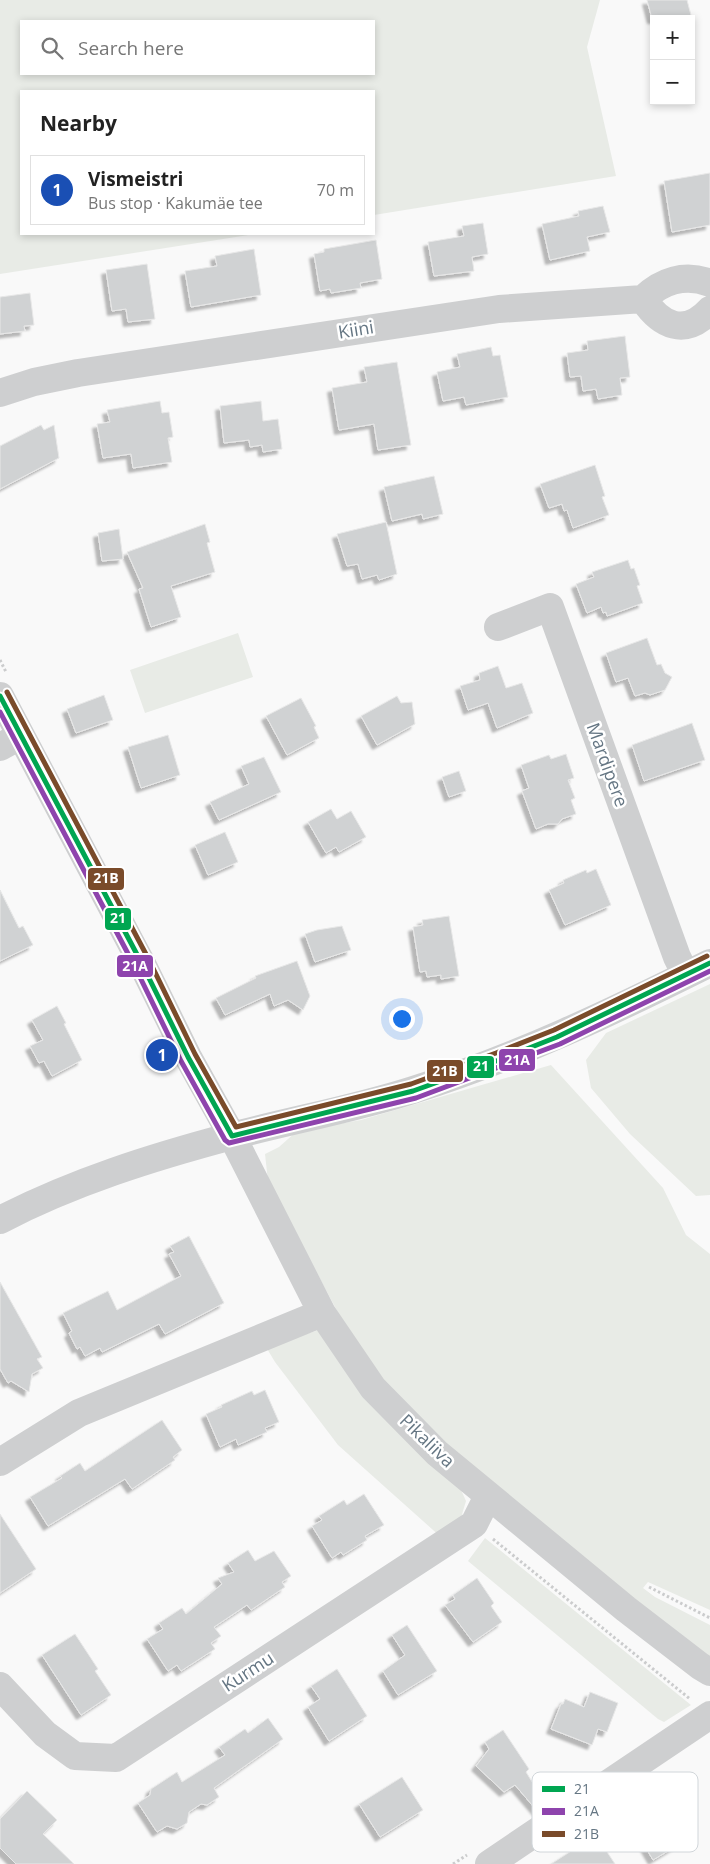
<!DOCTYPE html>
<html lang="en">
<head>
<meta charset="utf-8">
<style>
  body { margin:0; font-family:"Open Sans",sans-serif; background:#f6f6f6; color:#222 }
  .controls { position:absolute; right:15px; top:15px; display:grid; overflow:hidden; border-radius:0px; box-shadow:0 2px 8px #0003 }
  .controls button { width:45px; height:45px; display:grid; place-items:center; padding:0; border:0; border-bottom:1px solid #e0e0e0; background:#fff; color:#222; font:25px sans-serif }
  .you { position:absolute; left:401px; top:1018px; width:18px; height:18px; margin:-12px; border:4px solid #fff; border-radius:50%; background:#1a73e8; box-shadow:0 0 0 8px #1a73e833 }
  .badge { display:grid; place-items:center; width:32px; height:32px; border-radius:50%; background:#0b8043; color:#fff; font-size:16px; font-weight:700 }
  .pin { position:absolute; translate:-50% -50%; border:2px solid #fff; box-shadow:0 1px 5px #0006 }
  .list { margin:0; padding:0; list-style:none }
  h2 { display:flex; justify-content:space-between; align-items:center; height:65px; margin:0; padding:0 20px; font-size:21px }
  h2 small { font-size:16px; font-weight:400; color:#767676 }
  .list li { display:grid; grid-template-columns:32px 1fr auto; gap:15px; align-items:center; box-sizing:border-box; height:70px; margin:0 10px 10px; padding:0 10px; border:1px solid #e0e0e0; border-radius:0px }
  .list b { display:block; font-size:19px; white-space:nowrap }
  .list p { margin:0; font-size:16px; white-space:nowrap; color:#767676 }
  .list em { font-size:16px; font-style:normal; color:#767676 }
  .icon { flex:none; width:28px; height:28px; fill:none; stroke:currentColor; stroke-width:2; stroke-linecap:round; stroke-linejoin:round }
  .map { position:relative; flex:none; width:710px; height:1864px; overflow:hidden }
  .search { position:absolute; background:#fff; box-shadow:0 2px 8px #0003; left:20px; top:20px; width:355px; height:55px; display:flex; align-items:center; gap:12px; box-sizing:border-box; padding:0 18px; border-radius:0px; color:#767676; font-size:19px }
  .panel { position:absolute; background:#fff; box-shadow:0 2px 8px #0003; left:20px; top:90px; width:355px; height:145px; border-radius:0px }
  .map>svg:first-child { display:block }
  .green { fill:#e8ebe6; fill-rule:evenodd }
  .building { fill:#d0d2d3; stroke:#e8e8e8; filter:url(#shadow) }
  .lines { fill:none; stroke-linecap:round; stroke-linejoin:round }
  .path { stroke:#cbcccd; stroke-width:3; stroke-dasharray:2.5 2.5; stroke-linecap:butt }
  .minor { stroke:#cecfd0; stroke-width:28 }
  .bus-1-casing { stroke:#fff; stroke-width:9 }
  .bus-2-casing { stroke:#fff; stroke-width:9 }
  .bus-3-casing { stroke:#fff; stroke-width:9 }
  .bus-1 { stroke:#00a651; stroke-width:5 }
  .bus-2 { stroke:#8e44ad; stroke-width:5 }
  .bus-3 { stroke:#7a4b2a; stroke-width:5 }
  .labels { text-anchor:middle; stroke-width:5; stroke-linejoin:round; paint-order:stroke }
  .street-label { font-size:18px; fill:#657683; stroke:#fff }
  .key { fill:#fff; stroke:#d1d6da; stroke-width:1 }
  .key-label { font-size:14px; fill:#657683 }
  .line-badge { stroke:#fff; stroke-width:2 }
  .badge-label { font-size:14px; text-anchor:middle; font-weight:bold; fill:#fff }
</style>
</head>
<body>
<div class="map">
<svg width="710" height="1864" viewBox="0 0 710 1864">
  <defs>
    <filter id="shadow"><feDropShadow dx="-4.5" dy="4.5" stdDeviation="1" flood-color="#0004"/></filter>
  </defs>
  <rect width="100%" height="100%" fill="#f9f9f9"/>
  <!-- green -->
  <path class="green" d="M0 0H600L587 47 616 176 374 215V91H21V234H255L0 274ZM21 21H374V74H21Z
    M238 633 253 677 145 713 130 670Z
    M710 984V1195L696 1196 630 1134 591 1088 586 1060 606 1033Z
    M551 1065 663 1188 686 1235 710 1254V1610L648 1582 643 1588 655 1597 710 1625V1659L693 1648 460 1458 394 1394 352 1339 268 1181 265 1154 279 1147 297 1131 361 1120Z
    M322 1329 457 1481 466 1501 460 1521 442 1538 338 1445 275 1362 266 1347Z
    M485 1538 691 1705 664 1722 658 1719 468 1561Z"/>
  <!-- building -->
  <path class="building" d="M647 0H687L692 19H652Z
    M710 173V225L672 232 664 181Z
    M603 206 610 232 587 237 590 251 550 260 542 224 579 216 578 211Z
    M483 223 488 254 472 257 474 271 434 276 428 242 464 236 462 226Z
    M376 240 382 279 360 283 361 288 331 293 330 289 320 291 314 254 324 252V249Z
    M254 249 261 295 191 307 185 271 217 266 215 256Z
    M147 264 155 319 128 322 126 309 112 311 106 270Z
    M30 293 34 325 24 326 25 331 0 334V297Z
    M625 336 630 377 620 378 622 395 598 399 596 389 583 391 581 376 570 377 567 353 588 350 587 341Z
    M491 347 493 356 500 355 508 397 466 405 464 397 443 401 437 372 460 367 457 354Z
    M397 362 411 445 378 450 374 424 339 430 332 388 367 382 364 367Z
    M160 401 162 413 169 412 173 437 168 438 172 462 133 468 131 454 103 458 97 424 110 422 107 410Z
    M261 401 263 421 278 419 282 449 263 452 262 445 250 447 249 440 224 443 220 406Z
    M41 425 44 430 54 425 59 458 0 489V446Z
    M595 465 605 496 602 497 609 515 573 528 567 510 564 511 562 504 549 508 540 484Z
    M434 476 443 514 423 519 422 514 392 521 384 487Z
    M386 522 397 574 379 580 377 575 362 579 358 564 347 566 337 534Z
    M205 524 210 542 207 543 215 572 171 586 181 617 151 627 139 589 143 588 127 552Z
    M119 529 123 559 102 561 98 533Z
    M628 560 631 569 634 568 640 585 637 586 643 603 607 616 606 612 603 613 601 607 587 613 576 584 594 577 592 572Z
    M647 638 657 665 661 664 665 673 672 677 665 690 650 695 645 693 635 696 628 678 616 682 606 653Z
    M498 666 506 688 522 683 533 713 497 728 488 703 468 710 460 686 480 680 479 673Z
    M104 695 113 720 76 733 67 709Z
    M397 696 401 703 412 702 415 724 377 745 361 716Z
    M301 698 316 726 314 727 319 738 287 755 266 716Z
    M692 723 705 760 644 781 632 745Z
    M168 735 180 775 141 788 128 747Z
    M566 754 574 778 568 780 575 798 571 800 576 814 562 819 558 824H548L536 829 522 791 529 788 521 765 549 755 551 759Z
    M264 757 281 792 219 820 210 802 249 784 241 766Z
    M459 771 466 791 449 797 442 777Z
    M331 809 337 819 351 811 366 837 339 852 336 847 326 853 308 822Z
    M225 832 238 862 208 875 195 845Z
    M596 869 611 905 565 925 549 890 564 883 563 880 586 870 587 873Z
    M0 890 19 928 23 926 33 945 0 961Z
    M449 916 459 976 441 979V975L427 977 426 971 420 972 413 927 423 925 422 920Z
    M342 926 351 950 315 962 305 934 317 930Z
    M297 961 310 996 303 1010 288 1000 274 1006 270 994 225 1015 216 998 256 978 255 976Z
    M57 1006 66 1023 64 1024 82 1060 52 1076 44 1061 39 1063 30 1046 43 1040 32 1020Z
    M189 1236 224 1303 165 1334 159 1324 102 1352 100 1348 85 1356 80 1347 77 1349 69 1333 72 1331 63 1313 108 1291 117 1310 181 1276 169 1254 174 1252 170 1246Z
    M0 1282 42 1357 37 1359 43 1368 32 1374 29 1392 11 1381 8 1383 0 1369Z
    M265 1390 279 1422 265 1428 267 1432 238 1445 236 1439 220 1447 206 1414 222 1407 221 1405 252 1391 254 1395Z
    M162 1420 182 1450 173 1457 175 1460 132 1489 125 1479 48 1526 30 1497 62 1478 60 1476 80 1463 85 1471Z
    M364 1494 384 1525 365 1536 367 1540 343 1555 341 1552 332 1558 312 1526 322 1520 319 1516 344 1500 347 1505Z
    M0 1514 36 1569 0 1593Z
    M248 1550 255 1561 274 1551 291 1576 282 1582 285 1587 251 1610 247 1605 214 1627 221 1636 211 1643 215 1649 181 1671 177 1665 168 1671 147 1639 163 1629 159 1623 182 1608 186 1614 222 1584 218 1578 234 1572 228 1563Z
    M477 1578 494 1603 491 1606 502 1622 473 1642 445 1605 455 1599 453 1595Z
    M407 1625 437 1671 398 1695 383 1671 405 1655 392 1635Z
    M75 1634 98 1669 95 1671 111 1695 81 1715 42 1655Z
    M337 1669 367 1716 329 1741 308 1707 320 1699 311 1686Z
    M590 1692 618 1703 607 1732 598 1729 592 1745 551 1729 561 1704H563L565 1699 584 1707Z
    M268 1718 283 1739 214 1788 219 1797 207 1805 201 1804 189 1812 187 1823 177 1829 167 1826 157 1832 138 1803 150 1795 151 1789 177 1772 182 1782 225 1755 219 1747 245 1729 248 1733Z
    M503 1730 529 1769 526 1772 547 1806 538 1812 515 1785 504 1792 476 1766 489 1749 485 1742Z
    M402 1777 423 1810 380 1837 359 1804Z
    M27 1791 57 1820 43 1834 74 1864H16L0 1848V1819Z
    M670 1801 691 1837 653 1860 632 1824Z
    M596 1835 615 1864H551Z"/>
  <g class="lines">
    <!-- path -->
    <path class="path" d="M0 660 6 672
      M493 1539 690 1699
      M649 1587 710 1618
      M453 1864 467 1855"/>
    <!-- minor -->
    <path class="minor" d="M643 299C661 326 685 337 710 310
      M0 393 34 382 78 373 499 309 643 299C661 281 685 273 710 283
      M498 627 550 607 677 957 686 975
      M0 696 141 962 188 1057 232 1136 322 1313 373 1388 437 1453 626 1609 700 1666 710 1672
      M0 747 20 736
      M0 1220C73 1182 153 1157 232 1136 292 1120 354 1109 413 1090 516 1058 614 1011 710 963
      M0 1462 79 1413 322 1313
      M0 1686 45 1734 75 1756 116 1758 474 1524 488 1496
      M489 1864 710 1715"/>
    <defs>
      <path id="bus-1" d="M0 696 141 962 188 1057 232 1136 413 1091 499 1060 557 1037 710 963"/>
      <path id="bus-2" d="M0 712 134 965 181 1061 225 1140 229 1143 416 1098 560 1044 710 971"/>
      <path id="bus-3" d="M7 692 148 958 195 1054 236 1127 411 1084 496 1053 554 1030 707 956"/>
    </defs>
    <!-- bus-1 casing -->
    <use href="#bus-1" class="bus-1-casing"/>
    <!-- bus-2 casing -->
    <use href="#bus-2" class="bus-2-casing"/>
    <!-- bus-3 casing -->
    <use href="#bus-3" class="bus-3-casing"/>
    <!-- bus-1 -->
    <use href="#bus-1" class="bus-1"/>
    <!-- bus-2 -->
    <use href="#bus-2" class="bus-2"/>
    <!-- bus-3 -->
    <use href="#bus-3" class="bus-3"/>
  </g>
  <g class="labels">
    <!-- street labels -->
    <g class="street-label">
      <text transform="translate(356 330) rotate(-9)" y="6">Kiini</text>
      <text transform="translate(607 765) rotate(70)" y="6">Mardipere</text>
      <text transform="translate(427 1441) rotate(44)" y="6">Pikaliiva</text>
      <text transform="translate(248 1672) rotate(-33)" y="6">Kurmu</text>
    </g>
  </g>
  <!-- legend -->
  <rect x="532" y="1772" width="166" height="80" rx="8" class="key"/>
  <rect x="542" y="1786" width="23" height="6" fill="#00a651"/>
  <rect x="542" y="1808" width="23" height="7" fill="#8e44ad"/>
  <rect x="542" y="1831" width="23" height="6" fill="#7a4b2a"/>
  <g class="key-label">
    <text x="574" y="1794">21</text>
    <text x="574" y="1816">21A</text>
    <text x="574" y="1839">21B</text>
  </g>
  <g class="line-badge">
    <rect x="87" y="867" width="38" height="24" rx="5" fill="#7a4b2a"/>
    <rect x="104" y="907" width="28" height="24" rx="5" fill="#00a651"/>
    <rect x="116" y="954" width="38" height="24" rx="5" fill="#8e44ad"/>
    <rect x="498" y="1048" width="38" height="24" rx="5" fill="#8e44ad"/>
    <rect x="466" y="1055" width="29" height="24" rx="5" fill="#00a651"/>
    <rect x="426" y="1059" width="38" height="24" rx="5" fill="#7a4b2a"/>
  </g>
  <g class="badge-label">
    <text x="106" y="883">21B</text>
    <text x="118" y="923">21</text>
    <text x="135" y="971">21A</text>
    <text x="517" y="1065">21A</text>
    <text x="481" y="1071">21</text>
    <text x="445" y="1076">21B</text>
  </g>
</svg>
<div class="controls">
<button>+</button>
<button>−</button>
</div>
<div class="you"></div>
<div class="pin badge" style="left:162px;top:1055px;background:#1a4fb4">1</div>
<div class="search"><svg class="icon" aria-label="search" viewBox="0 0 24 24"><circle cx="10" cy="10" r="6"/><path d="M15 15l6 6"/></svg>Search here</div>
<section class="panel">
<h2>Nearby<small></small></h2>
<ul class="list">
<li><span class="badge" style="background:#1a4fb4">1</span><div><b>Vismeistri</b><p>Bus stop · Kakumäe tee</p></div><em>70 m</em></li>
</ul>
</section>
</div>
</body>
</html>
